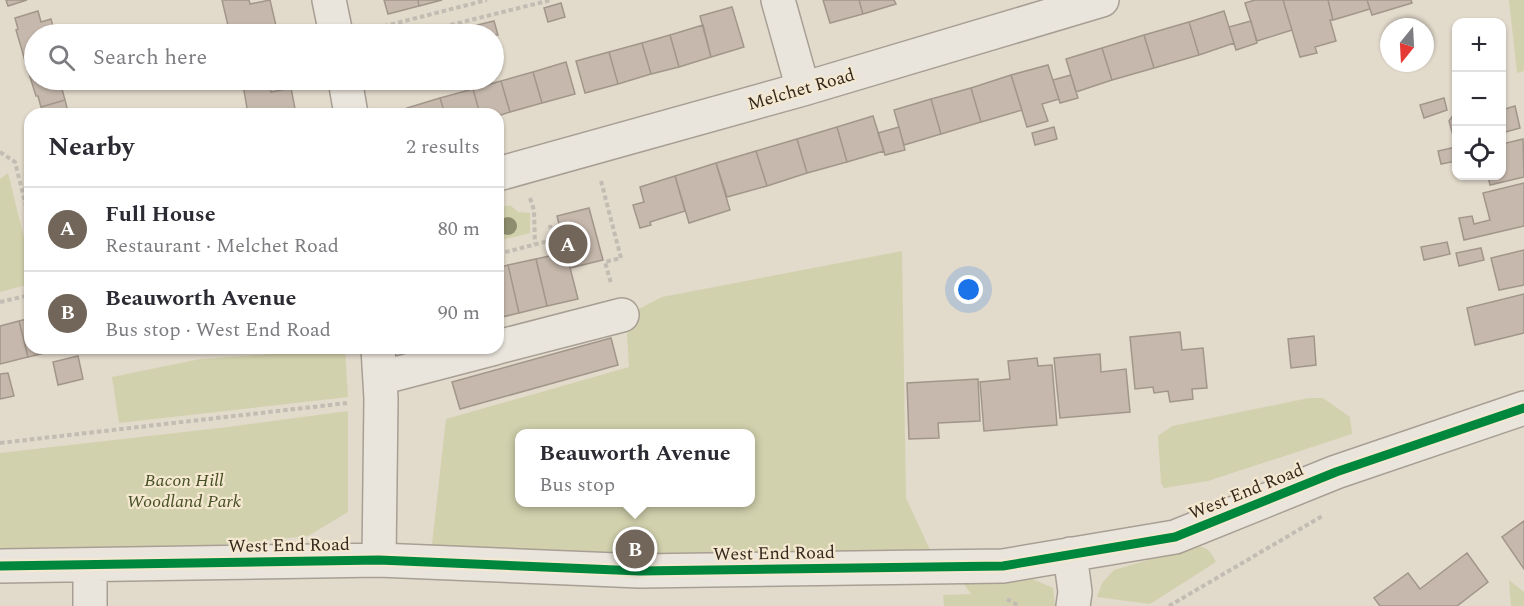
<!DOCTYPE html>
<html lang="en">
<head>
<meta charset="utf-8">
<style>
  body { margin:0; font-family:Spectral,serif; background:#f2f2f3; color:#2b2b33 }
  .controls { position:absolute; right:18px; top:18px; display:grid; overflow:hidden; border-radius:12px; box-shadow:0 2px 4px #0004 }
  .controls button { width:54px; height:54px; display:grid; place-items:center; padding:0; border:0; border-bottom:2px solid #e1e1e2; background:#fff; color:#2b2b33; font:30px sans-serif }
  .compass { position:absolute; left:1380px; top:18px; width:54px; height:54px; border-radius:50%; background:#fff; box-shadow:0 2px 4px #0004; rotate:198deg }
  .you { position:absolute; left:969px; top:290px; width:21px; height:21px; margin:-15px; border:4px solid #fff; border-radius:50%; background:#1a73e8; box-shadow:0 0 0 9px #1a73e833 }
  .badge { display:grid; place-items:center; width:39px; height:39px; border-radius:50%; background:#72665a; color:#fff; font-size:20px; font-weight:700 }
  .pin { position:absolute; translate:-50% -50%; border:3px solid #fff; box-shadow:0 2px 6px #0006 }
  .popup { position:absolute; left:515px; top:429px; width:240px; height:78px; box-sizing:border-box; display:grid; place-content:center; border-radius:12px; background:#fff; filter:drop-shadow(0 2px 4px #0005); font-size:20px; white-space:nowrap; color:#7c7c81 }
  .popup b { font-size:22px; color:#2b2b33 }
  .popup::after { content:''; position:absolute; left:50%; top:100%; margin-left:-12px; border:12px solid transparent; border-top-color:#fff }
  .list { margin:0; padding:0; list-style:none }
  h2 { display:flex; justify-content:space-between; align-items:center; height:78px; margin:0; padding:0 24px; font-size:26px }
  h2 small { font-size:20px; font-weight:400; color:#7c7c81 }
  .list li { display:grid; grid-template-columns:39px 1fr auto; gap:18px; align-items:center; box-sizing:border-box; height:84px; padding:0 24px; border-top:2px solid #e1e1e2 }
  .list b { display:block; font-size:22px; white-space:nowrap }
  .list p { margin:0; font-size:20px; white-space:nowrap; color:#7c7c81 }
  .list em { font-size:20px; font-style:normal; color:#7c7c81 }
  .icon { flex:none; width:33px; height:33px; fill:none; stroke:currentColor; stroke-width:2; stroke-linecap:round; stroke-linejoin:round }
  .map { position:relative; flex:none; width:1524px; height:606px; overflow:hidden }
  .search { position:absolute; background:#fff; box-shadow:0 2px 4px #0004; left:24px; top:24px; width:480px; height:66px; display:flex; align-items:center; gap:15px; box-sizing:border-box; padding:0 21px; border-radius:33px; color:#7c7c81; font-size:22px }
  .panel { position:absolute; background:#fff; box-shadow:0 2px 4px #0004; left:24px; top:108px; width:480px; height:246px; border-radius:18px }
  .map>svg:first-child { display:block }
  .green { fill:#d2d1ad; fill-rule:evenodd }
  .building { fill:#c6b8ac; stroke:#a2968b; stroke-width:1.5 }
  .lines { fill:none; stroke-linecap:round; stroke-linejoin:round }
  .minor-casing { stroke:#a79f94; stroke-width:36 }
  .path { stroke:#c2bcb3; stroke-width:4; stroke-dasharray:4.5 3; stroke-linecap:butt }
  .minor { stroke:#eae5dc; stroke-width:33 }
  .cycleway-casing { stroke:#f4e8d0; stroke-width:13 }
  .cycleway { stroke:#00873e; stroke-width:9 }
  .tree { fill:#8d8e6f }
  .labels { text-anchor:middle; stroke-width:4.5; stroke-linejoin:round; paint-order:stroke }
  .street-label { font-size:18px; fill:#35281d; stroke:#f4e8d0 }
  .park-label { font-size:18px; font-style:italic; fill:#475024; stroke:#f4e8d0 }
</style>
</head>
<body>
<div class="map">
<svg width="1524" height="606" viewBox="0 0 1524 606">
  <rect width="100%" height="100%" fill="#e2dacb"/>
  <!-- green -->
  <path class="green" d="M1509 0H1524V71L1517 73Z
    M8 173 30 262V284L0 292V179Z
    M510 205 518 212 530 213V233L498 241V208Z
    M902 251 906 498 938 567 430 562 446 419 629 367 627 335 633 312 662 297ZM520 434H750V502H520Z
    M345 349 348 397 119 423 112 377 200 359Z
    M1309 398H1323L1350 417 1352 434 1208 481 1164 488 1161 483 1158 436 1172 426Z
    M348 411V512L308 536 111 556 0 555V453L228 427Z
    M1196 546C1208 547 1211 552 1216 562L1150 604 1097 597 1102 583 1114 570Z
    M1003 566 1053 588 1055 606H944L943 595 971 594 952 567Z
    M1509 580 1524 592V606H1511Z"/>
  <!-- building -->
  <path class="building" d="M6 0H27L8 6Z
    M222 0H249L250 4 270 0 277 30 259 34H230Z
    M384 0H418L419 6 388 14Z
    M418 0H442L419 6Z
    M823 0H859L863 14 830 23Z
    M859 0H894L896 4 863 14Z
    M1255 0H1283L1292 30 1257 41 1245 3Z
    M1283 0H1328L1333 20H1330L1336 41 1315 47 1317 53 1300 57Z
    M1328 0H1367L1370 9 1333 20Z
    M1367 0H1411L1412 3 1372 15Z
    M561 3 565 17 548 22 544 8Z
    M732 7 744 47 711 57 700 16Z
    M38 11 41 22 51 19 55 34H34V61L26 64 16 30 18 29 15 18Z
    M1224 11 1234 43 1199 55 1189 22Z
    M494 21 498 35 480 34 477 25Z
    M1251 21 1257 43 1236 50 1229 27Z
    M1189 22 1199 55 1154 68 1144 35Z
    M703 25 711 57 679 67 670 35Z
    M670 35 679 67 651 74 642 43Z
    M1144 35 1154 68 1112 80 1102 48Z
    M642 43 651 74 618 84 609 52Z
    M1102 48 1112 80 1076 92 1066 59Z
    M609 52 618 84 585 93 576 61Z
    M34 61V80H69L71 86 62 89 65 100 41 107 38 96H36L26 64Z
    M566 62 575 94 542 103 533 72Z
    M1048 65 1059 99 1042 104 1048 121 1027 127 1011 75Z
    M533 72 542 103 510 112 501 81Z
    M1011 75 1022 110 981 122 971 88Z
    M1071 75 1078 98 1060 103 1053 80Z
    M241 80H265L243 85Z
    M269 80 271 92 291 88 296 114H248L243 85Z
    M501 81 510 112 498 116V114H480L473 89Z
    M971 88 981 122 941 134 931 99Z
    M473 89 480 114H445L440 98Z
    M1502 95 1505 109 1515 106 1520 128 1502 133Z
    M440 98 445 114H409L407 108Z
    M1444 98 1447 110 1424 118 1420 105Z
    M931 99 941 134 904 145 894 110Z
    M65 100 68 112 77 110 78 114H43L41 107Z
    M1456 113V140L1454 139 1449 121 1454 114Z
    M873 116 884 151 847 162 837 127Z
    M837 127 847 162 807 173 797 139Z
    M899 127 905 150 885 155 878 133Z
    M1054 127 1057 139 1035 145 1032 133Z
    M797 139 807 173 767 186 756 151Z
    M1523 139 1524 177 1490 185 1488 176H1502V144Z
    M1456 147V161L1441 164 1438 151Z
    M756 151 767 186 727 197 716 163Z
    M716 163 730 210 689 223 675 176Z
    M675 176 685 211 650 222 651 225 640 228 633 205 644 202 640 187Z
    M1524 183V226L1464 240 1459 218 1472 216 1474 224 1490 220 1483 193Z
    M589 208 603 260 570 268 557 216Z
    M1447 242 1450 254 1424 260 1421 247Z
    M1481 248 1484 260 1459 266 1456 253Z
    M1524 250V285L1499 290 1491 258Z
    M566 252 578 299 547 306 536 259Z
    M536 259 547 306 519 313 508 265Z
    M508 265 519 313 498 318V268Z
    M1524 294V333L1475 345 1467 308Z
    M30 318V348L61 349 28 357 19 321Z
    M19 321 28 357 0 364V326Z
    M1180 332 1182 350 1203 348 1207 388 1192 389 1193 399 1170 402 1168 391 1154 393 1153 387 1135 389 1130 337Z
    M1314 336 1316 365 1291 368 1288 339Z
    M611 338 618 365 460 409 452 382Z
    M1100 354 1101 372 1126 369 1130 412 1060 418 1054 358Z
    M78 356 83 379 58 385 53 362Z
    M1037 358 1038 366 1052 365 1057 425 984 431 980 382 1010 379 1008 361Z
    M8 373 14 396 0 399V374Z
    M978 379 980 421 938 423 939 438 909 439 907 383Z
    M1524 521V569L1502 537Z
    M1467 553 1488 582 1457 606H1380L1374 598 1408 573 1420 589Z"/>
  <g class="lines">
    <defs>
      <path id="minor" d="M329 0 336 34
        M778 0 803 89
        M345 80 351 114
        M498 174 803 89 1102 0
        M498 347 622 315
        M378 348 381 399 379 560
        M380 378 495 348
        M1070 554 1075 592 1073 606
        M90 565V606
        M0 566 379 560 640 571 1003 566 1175 537 1336 472 1524 408"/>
    </defs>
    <!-- minor casing -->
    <use href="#minor" class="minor-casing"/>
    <!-- path -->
    <path class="path" d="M369 30 487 0
      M414 34 551 0
      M0 152 15 162 30 222
      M601 181 621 258 605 262 611 283
      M530 198 534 210 535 244
      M498 254 552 240 550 225
      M0 302 30 295
      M0 443 347 403
      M1007 599 1019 606
      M1169 606 1324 515"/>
    <!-- minor -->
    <use href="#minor" class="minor"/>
    <defs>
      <path id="cycleway" d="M0 566 379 560 640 571 1003 566 1175 537 1336 472 1524 408"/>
    </defs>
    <!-- cycleway casing -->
    <use href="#cycleway" class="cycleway-casing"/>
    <!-- cycleway -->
    <use href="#cycleway" class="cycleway"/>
  </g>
  <!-- trees -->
  <circle class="tree" cx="508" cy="226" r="9"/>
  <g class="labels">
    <!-- street labels -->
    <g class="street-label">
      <text transform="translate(801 89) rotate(-16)" y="6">Melchet Road</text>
      <text transform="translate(1246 491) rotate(-22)" y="6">West End Road</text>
      <text transform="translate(289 545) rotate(-1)" y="6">West End Road</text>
      <text transform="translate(774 553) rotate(-1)" y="6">West End Road</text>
    </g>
    <!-- park labels -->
    <g class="park-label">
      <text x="184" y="486">Bacon Hill<tspan x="184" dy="21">Woodland Park</tspan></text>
    </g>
  </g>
</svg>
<div class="controls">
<button>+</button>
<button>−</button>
<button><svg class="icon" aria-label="locate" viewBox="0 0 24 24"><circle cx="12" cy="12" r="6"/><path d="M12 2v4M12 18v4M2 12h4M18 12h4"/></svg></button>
</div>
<svg class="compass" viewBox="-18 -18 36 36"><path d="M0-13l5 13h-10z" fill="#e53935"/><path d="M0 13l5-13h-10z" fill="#7c7c81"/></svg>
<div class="you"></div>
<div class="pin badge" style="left:568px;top:244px">A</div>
<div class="pin badge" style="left:635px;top:549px">B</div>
<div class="popup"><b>Beauworth Avenue</b>Bus stop</div>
<div class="search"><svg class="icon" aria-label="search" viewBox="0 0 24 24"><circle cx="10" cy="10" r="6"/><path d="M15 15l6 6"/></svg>Search here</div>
<section class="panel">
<h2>Nearby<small>2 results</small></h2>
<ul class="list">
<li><span class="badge">A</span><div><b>Full House</b><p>Restaurant · Melchet Road</p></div><em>80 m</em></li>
<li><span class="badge">B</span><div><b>Beauworth Avenue</b><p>Bus stop · West End Road</p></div><em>90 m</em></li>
</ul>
</section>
</div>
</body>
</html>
